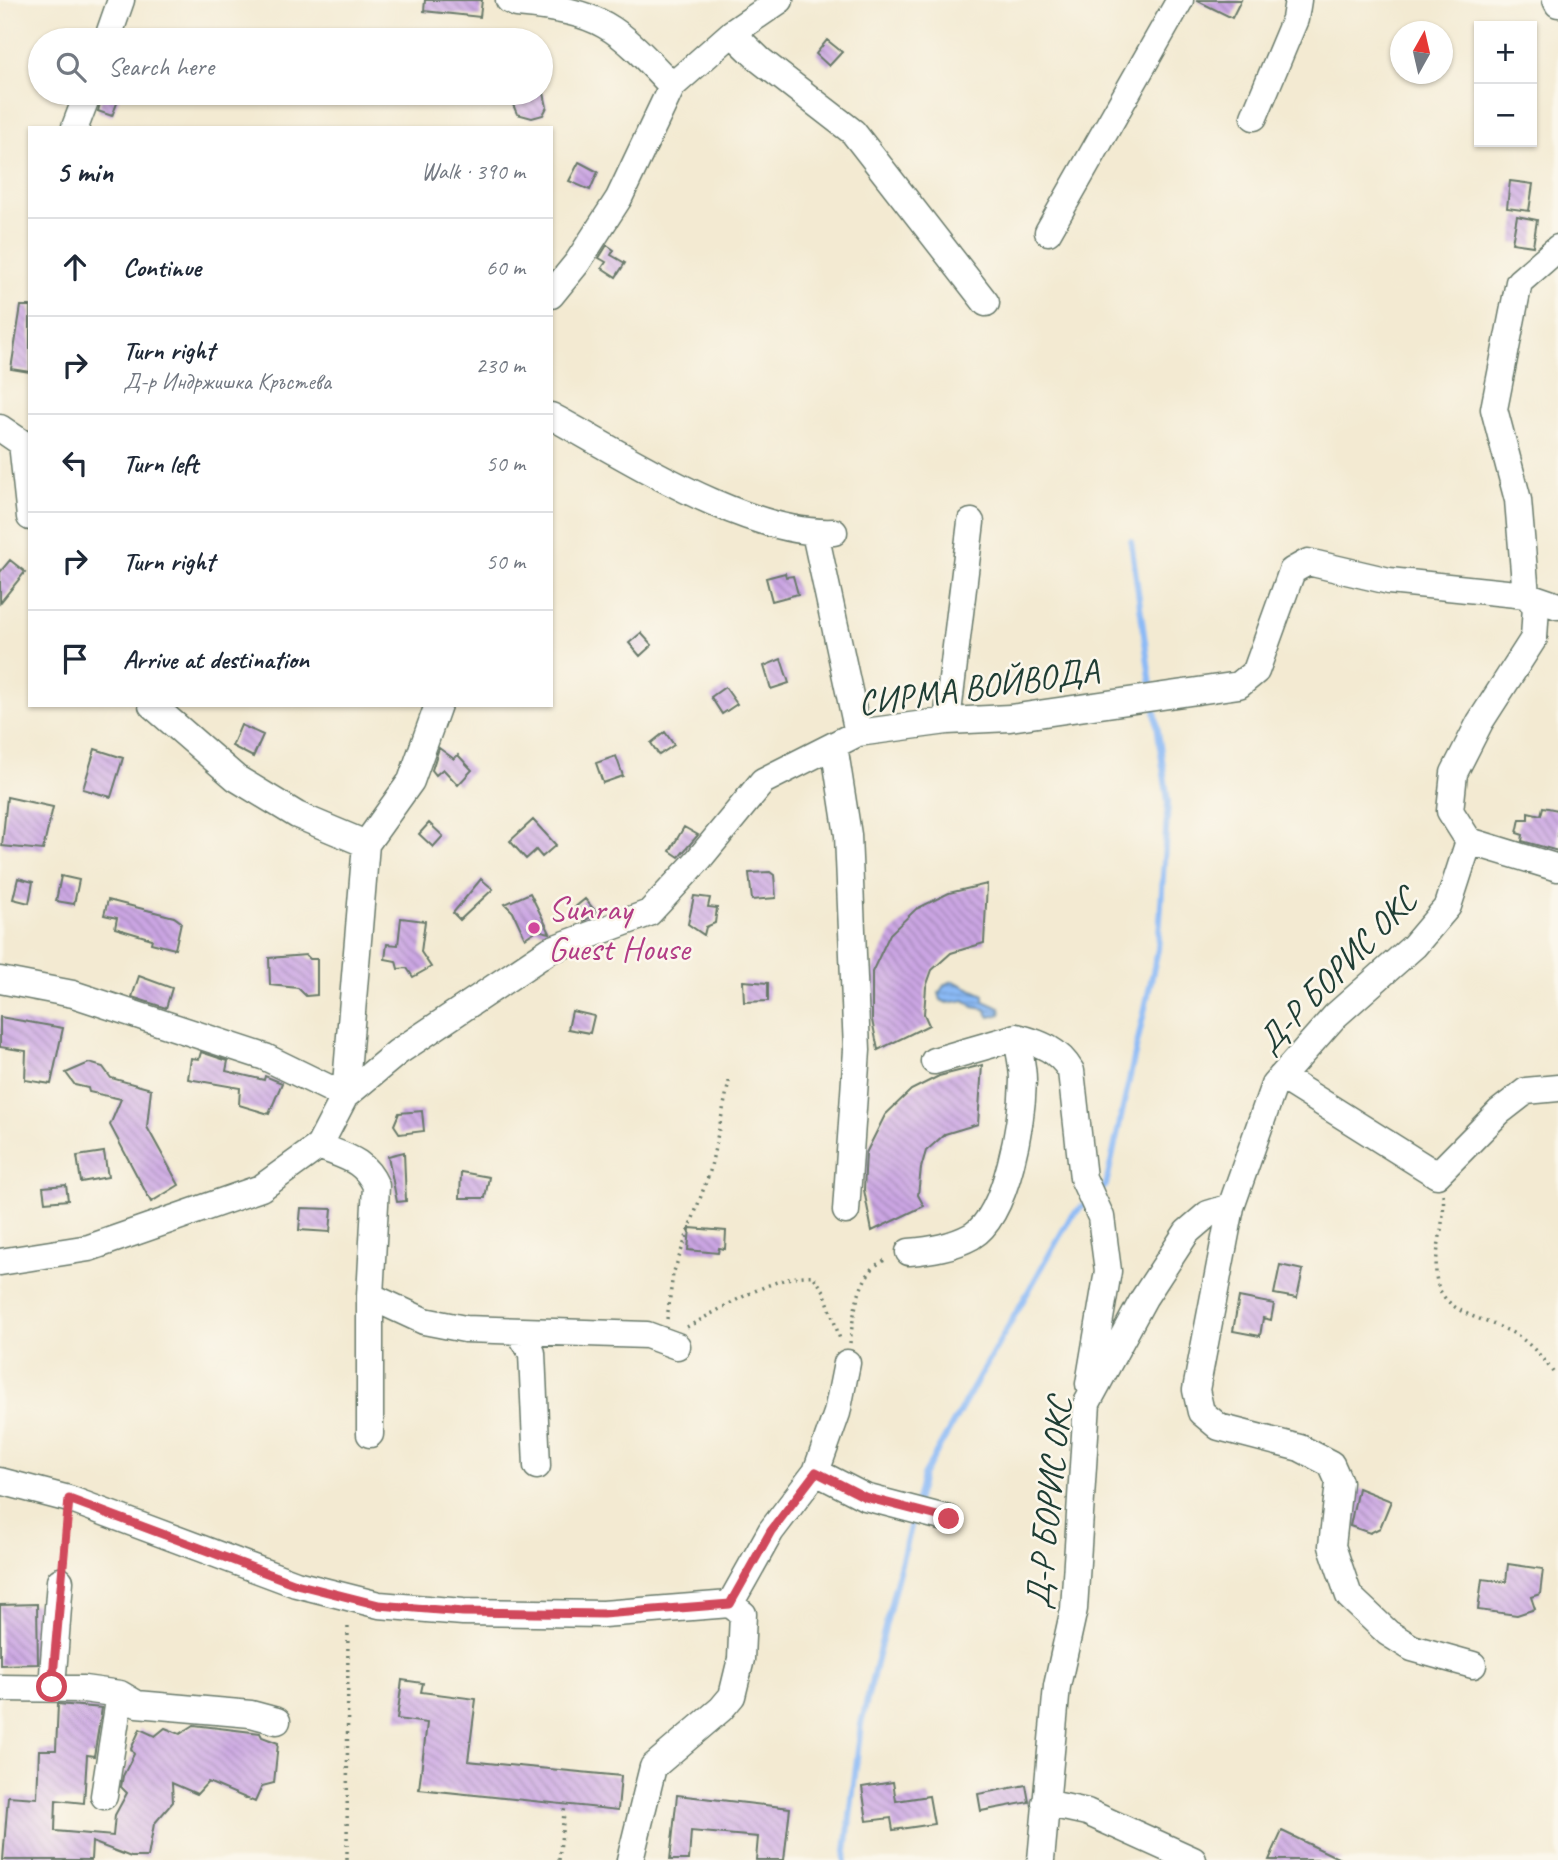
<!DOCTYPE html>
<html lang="en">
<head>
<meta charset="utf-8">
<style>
  body { margin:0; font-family:Caveat,sans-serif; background:#f6f6f7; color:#1f2937 }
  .controls { position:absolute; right:21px; top:21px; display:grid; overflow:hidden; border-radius:0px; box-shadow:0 2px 5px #0004 }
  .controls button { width:63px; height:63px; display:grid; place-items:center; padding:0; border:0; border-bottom:2px solid #e0e1e3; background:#fff; color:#1f2937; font:35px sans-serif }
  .compass { position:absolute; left:1390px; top:21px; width:63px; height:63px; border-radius:50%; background:#fff; box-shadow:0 2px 5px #0004; rotate:8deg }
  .stop { position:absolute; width:21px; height:21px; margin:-16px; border:5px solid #d1495b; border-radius:50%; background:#fff }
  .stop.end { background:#d1495b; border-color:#fff; box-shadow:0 2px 7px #0008 }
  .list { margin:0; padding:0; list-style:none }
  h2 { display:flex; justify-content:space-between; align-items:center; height:91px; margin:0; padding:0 28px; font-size:30px }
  h2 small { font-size:23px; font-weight:400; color:#747a83 }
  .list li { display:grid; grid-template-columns:46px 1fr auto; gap:21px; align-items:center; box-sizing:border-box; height:98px; padding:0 28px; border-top:2px solid #e0e1e3 }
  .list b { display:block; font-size:26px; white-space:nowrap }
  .list p { margin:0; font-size:23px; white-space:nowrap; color:#747a83 }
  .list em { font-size:23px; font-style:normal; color:#747a83 }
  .icon { flex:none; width:38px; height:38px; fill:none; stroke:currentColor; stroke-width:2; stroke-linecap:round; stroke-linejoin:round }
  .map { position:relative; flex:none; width:1558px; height:1860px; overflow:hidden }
  .search { position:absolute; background:#fff; box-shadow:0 2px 5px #0004; left:28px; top:28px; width:525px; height:77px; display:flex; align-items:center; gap:18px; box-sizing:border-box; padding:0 24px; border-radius:38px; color:#747a83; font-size:26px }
  .panel { position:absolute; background:#fff; box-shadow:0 2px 5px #0004; left:28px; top:126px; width:525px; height:581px; border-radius:0px }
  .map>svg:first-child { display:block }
  .water { fill:url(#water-rules); stroke:#557c95; stroke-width:2 }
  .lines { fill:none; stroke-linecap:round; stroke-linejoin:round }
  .stream { stroke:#8bbaf6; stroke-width:6 }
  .building { fill:url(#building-back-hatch) }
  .minor-casing { stroke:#697a6b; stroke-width:29 }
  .path { stroke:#697a6b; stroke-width:3.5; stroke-dasharray:2 5; stroke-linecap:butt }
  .minor { stroke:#fff; stroke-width:26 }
  .route { stroke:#d1495b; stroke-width:9 }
  .hotel-dot { fill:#d1479c; stroke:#fbf7ec; stroke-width:2.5 }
  .labels { text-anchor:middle; stroke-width:5; stroke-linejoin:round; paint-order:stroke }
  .street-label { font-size:35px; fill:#1f3d34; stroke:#fbf7ec }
  .hotel-label { font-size:35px; fill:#b23c85; stroke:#fbf7ec; text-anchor:start }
</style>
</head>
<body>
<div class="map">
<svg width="1558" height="1860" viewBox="0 0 1558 1860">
  <defs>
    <pattern id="water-rules" width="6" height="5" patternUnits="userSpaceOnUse" patternTransform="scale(1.75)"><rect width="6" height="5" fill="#8bbaf6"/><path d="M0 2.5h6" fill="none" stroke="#7198c8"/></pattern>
    <pattern id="building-back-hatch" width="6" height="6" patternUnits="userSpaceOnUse" patternTransform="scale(1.75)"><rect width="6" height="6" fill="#cba5e3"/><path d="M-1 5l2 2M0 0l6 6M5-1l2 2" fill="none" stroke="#a488b9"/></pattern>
  </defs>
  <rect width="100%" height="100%" fill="#fbf7ec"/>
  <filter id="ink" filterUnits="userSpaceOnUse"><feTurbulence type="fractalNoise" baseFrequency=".0143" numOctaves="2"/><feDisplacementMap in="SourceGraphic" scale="14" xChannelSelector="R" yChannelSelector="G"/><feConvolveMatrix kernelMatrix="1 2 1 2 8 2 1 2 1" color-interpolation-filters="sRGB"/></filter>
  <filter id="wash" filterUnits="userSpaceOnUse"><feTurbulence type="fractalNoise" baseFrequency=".00686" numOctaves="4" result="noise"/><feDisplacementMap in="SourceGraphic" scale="28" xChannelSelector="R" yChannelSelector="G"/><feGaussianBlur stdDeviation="1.57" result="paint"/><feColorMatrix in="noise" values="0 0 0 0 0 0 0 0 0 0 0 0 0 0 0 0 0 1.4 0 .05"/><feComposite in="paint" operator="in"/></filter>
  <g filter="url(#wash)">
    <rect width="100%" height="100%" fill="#f3ead2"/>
    <!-- water -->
    <path class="water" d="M953 981 984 995V1001L1000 1008 1001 1014 990 1017 985 1009 973 1007 965 1000 947 1003 941 1000 939 993 945 984Z"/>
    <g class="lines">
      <!-- stream -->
      <path class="stream" d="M1131 541 1152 692
        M1098 1192 1106 1185 1158 949 1168 802 1154 703
        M916 1504 923 1476 1070 1218 1087 1202
        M845 1860 861 1724 913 1515"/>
    </g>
    <g id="blocks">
      <!-- building -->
      <path class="building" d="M425 0H482L480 17 424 11Z
        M1196 0H1241L1232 18Z
        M827 40 842 52 829 66 816 54Z
        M103 93H121L112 116 98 111Z
        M515 93H544L547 107 543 115 532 118 517 114 511 100Z
        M579 162 598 172 590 190 569 181Z
        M1510 181 1533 184 1529 211 1507 208Z
        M1517 216 1537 220 1533 246 1512 243Z
        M607 245 614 250 611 255 625 263 616 277 602 268 606 262 599 258Z
        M21 306H30V372L11 369Z
        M10 560 25 572 0 603V572Z
        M785 573 786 577 793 576 798 594 772 601 766 578Z
        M641 633 652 645 640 656 629 643Z
        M781 659 789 683 771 689 764 666Z
        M725 687 737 704 722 714 711 697Z
        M241 725 263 735 253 757 232 746Z
        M665 732 674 745 659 755 651 743Z
        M439 748 454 759 458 755 472 770 458 785 443 769 436 775 432 770Z
        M95 749 123 758 111 797 83 789Z
        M616 756 623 776 603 783 596 763Z
        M7 797 53 807 43 850 2 846Z
        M1543 807 1558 810V851L1522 841 1523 835 1517 833 1520 819H1528V812L1541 815Z
        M533 820 556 845 542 857 536 850 526 859 510 841Z
        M429 823 443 836 433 847 419 834Z
        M684 827 698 835 679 857 670 851Z
        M770 872 774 875 776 898 752 900 749 873Z
        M61 876 79 880 74 904 56 901Z
        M18 878 33 882 29 903 13 899Z
        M481 879 493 889 460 920 453 913Z
        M987 884 984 943 951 953 932 970 926 987 924 1014 929 1025 878 1050 872 1020V972L890 934 916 909 949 893Z
        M530 893 550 933 537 930 525 938 513 912 505 904Z
        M694 896 710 898 708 907 717 908 715 923 706 927 704 935 688 924Z
        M585 899 597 913 584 921 574 908Z
        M108 900 174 917 181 922 175 949 151 943 152 939 115 928 117 918 104 915Z
        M401 918 425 921 421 952 431 967 413 977 407 968 398 969 396 961 385 959 387 944 398 945Z
        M306 955 310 959H317V995L306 996 298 988 270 985 269 958Z
        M139 976 172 988 166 1008 132 997Z
        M743 981 768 983V1001L744 1002Z
        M572 1011 594 1016 590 1033 568 1029Z
        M0 1017 63 1028 51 1084 25 1080 26 1051 0 1047Z
        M201 1052 228 1061 226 1071 264 1080 265 1076 282 1083 269 1114 239 1105 240 1088 188 1079 191 1058 199 1059Z
        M89 1063 103 1067 111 1078 151 1089 147 1127 179 1185 151 1202 110 1125 121 1099 89 1092 88 1088 75 1085 66 1073Z
        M982 1065 978 1124 945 1134 926 1151 921 1168 918 1195 924 1206 872 1231 864 1190 866 1153 885 1115 911 1090 939 1076Z
        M422 1111 424 1131 400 1134 394 1125 399 1113Z
        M104 1152 108 1177 81 1182 77 1156Z
        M404 1152 406 1201 397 1202 388 1156Z
        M461 1172 489 1177 485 1198H460Z
        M66 1185 68 1200 45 1202 43 1187Z
        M301 1208 332 1209 330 1232 299 1230Z
        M690 1228 726 1231 725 1249 719 1248 718 1253 688 1250Z
        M1280 1265 1303 1270 1297 1298 1274 1294Z
        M1239 1297 1274 1304 1271 1320 1263 1318 1260 1336 1233 1331Z
        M1358 1488 1391 1501 1380 1528 1370 1533 1350 1526Z
        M1508 1564 1543 1569 1540 1594 1531 1597 1535 1609 1517 1615 1478 1610 1482 1579 1506 1582Z
        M37 1604 38 1664 0 1665V1605Z
        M402 1680 423 1683 421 1692 476 1699 468 1761 621 1776 618 1810 419 1789 427 1723 397 1719Z
        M58 1704 102 1708 94 1756 87 1755 84 1803 56 1800 55 1831 113 1836 115 1815 127 1793 121 1787 123 1776 134 1754 131 1749 140 1729 155 1736 165 1728 180 1734 194 1725 260 1733 262 1737 278 1743 274 1783 262 1786 255 1802 208 1782 197 1794 172 1783 173 1802 154 1824 148 1857H131L92 1842 91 1860H3L8 1796 37 1798 39 1750H56Z
        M893 1782 896 1801 929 1796 934 1824 893 1830 891 1818 867 1821 862 1787Z
        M1026 1785 1029 1802 981 1811 978 1794Z
        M677 1795 790 1808 784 1860H756L758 1837 691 1831 689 1860H670Z
        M1282 1831 1342 1860H1269Z"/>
    </g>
  </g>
  <g filter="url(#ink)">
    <use href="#blocks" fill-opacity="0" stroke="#697a6b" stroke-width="2"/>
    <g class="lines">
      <defs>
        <path id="minor" d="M509 0 517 4C602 12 615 25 672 86
          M1556 0 1558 4
          M732 33 760 60 853 132 986 303
          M107 40 121 0
          M1254 117 1295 19 1298 0
          M75 127 88 93
          M1048 232 1180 0
          M551 295 577 263 619 198 672 86 732 33 780 0
          M551 416C627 457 747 536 834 532
          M0 428 22 443 30 517
          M815 533 858 733
          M152 705 236 778 297 815 366 844
          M947 721 971 522
          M834 745 848 835 857 1050 846 1211
          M1469 841 1558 868
          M0 980 73 994 265 1057 345 1096 366 844 411 781 438 705
          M1017 1037C1040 1043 1059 1050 1071 1071L1083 1178 1101 1217 1108 1271 1089 1384
          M1281 1077 1437 1175 1499 1112 1526 1091 1558 1088
          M319 1146C345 1157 364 1159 376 1186L370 1296V1434
          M1231 1207 1196 1390 1201 1412 1219 1427 1300 1448 1331 1464 1339 1482 1332 1546 1349 1596 1388 1633 1412 1648 1473 1665
          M909 1252C931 1250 952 1247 972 1236 1008 1214 1022 1120 1023 1080 1023 1066 1019 1051 1017 1037L934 1061
          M0 1262 89 1248 261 1188 319 1146 345 1096 398 1052 550 950 649 913 699 859 763 781 858 733 947 721 1010 718 1239 685 1256 671 1292 571 1308 562 1389 581 1526 595 1558 606
          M370 1296 424 1321 465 1329 647 1335 677 1346
          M520 1333 532 1353 537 1466
          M816 1472 865 1497 949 1519
          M0 1481 69 1499 296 1584 379 1605 463 1612 603 1614 730 1604 743 1614 741 1659 732 1696 721 1709 653 1767 630 1860
          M730 1604 771 1531 816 1472 837 1413 847 1363
          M52 1687 60 1581
          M0 1688 84 1689 120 1694 137 1704 251 1714 277 1721
          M104 1796 120 1694
          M1045 1803 1087 1812 1193 1860
          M1041 1860 1057 1686 1074 1609 1087 1403 1144 1298 1187 1232 1208 1214 1231 1207 1274 1085 1335 1016 1414 946 1448 906 1469 841 1450 811 1454 773 1480 722 1534 638 1536 606 1526 595 1518 500 1494 409 1519 282 1558 248"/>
      </defs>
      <!-- minor casing -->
      <use href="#minor" class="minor-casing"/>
      <!-- path -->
      <path class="path" d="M1443 1194C1446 1221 1435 1248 1436 1275 1439 1316 1490 1318 1518 1336 1533 1346 1545 1360 1555 1375
        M667 1319 673 1274 710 1171 730 1077
        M687 1327C720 1310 776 1273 813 1276L824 1291 841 1342
        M850 1343C853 1317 858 1268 888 1259
        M62 1560 67 1522
        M347 1860 348 1621
        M559 1860 565 1804"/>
      <!-- minor -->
      <use href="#minor" class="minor"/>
    </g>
  </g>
  <g class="lines" filter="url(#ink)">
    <!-- route -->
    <path class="route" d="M52 1687 69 1499 296 1584 379 1605 463 1612 603 1614 730 1604 771 1531 816 1472 865 1497 949 1519"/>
  </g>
  <!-- markers -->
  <circle class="hotel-dot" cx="534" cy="928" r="7"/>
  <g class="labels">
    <!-- street labels -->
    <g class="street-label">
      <text transform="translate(978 686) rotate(-8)" y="12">СИРМА ВОЙВОДА</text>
      <text transform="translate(1336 970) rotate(-46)" y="12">Д-Р БОРИС ОКС</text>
      <text transform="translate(1048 1503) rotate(-84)" y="12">Д-Р БОРИС ОКС</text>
    </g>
    <!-- hotel labels -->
    <g class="hotel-label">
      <text x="548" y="920">Sunray<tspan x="548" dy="40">Guest House</tspan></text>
    </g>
  </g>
</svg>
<div class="controls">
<button>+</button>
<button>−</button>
</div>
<svg class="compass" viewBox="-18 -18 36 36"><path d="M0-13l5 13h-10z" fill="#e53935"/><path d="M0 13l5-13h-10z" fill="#747a83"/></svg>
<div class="stop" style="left:52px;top:1687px"></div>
<div class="stop end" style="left:949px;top:1519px"></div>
<div class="search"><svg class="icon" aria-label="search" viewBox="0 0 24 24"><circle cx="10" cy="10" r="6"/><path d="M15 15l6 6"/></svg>Search here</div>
<section class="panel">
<h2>5 min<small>Walk · 390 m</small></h2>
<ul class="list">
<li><svg class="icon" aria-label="ahead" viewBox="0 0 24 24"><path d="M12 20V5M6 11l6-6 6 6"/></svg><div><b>Continue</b></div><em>60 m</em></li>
<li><svg class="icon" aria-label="right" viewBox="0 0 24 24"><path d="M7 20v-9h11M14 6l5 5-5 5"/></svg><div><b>Turn right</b><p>Д-р Индржишка Кръстева</p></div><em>230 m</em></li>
<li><svg class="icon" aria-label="left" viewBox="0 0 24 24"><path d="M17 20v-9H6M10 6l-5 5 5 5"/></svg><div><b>Turn left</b></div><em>50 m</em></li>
<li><svg class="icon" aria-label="right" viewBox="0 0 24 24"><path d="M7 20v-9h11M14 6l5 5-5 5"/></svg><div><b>Turn right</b></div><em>50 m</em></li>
<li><svg class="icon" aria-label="arrive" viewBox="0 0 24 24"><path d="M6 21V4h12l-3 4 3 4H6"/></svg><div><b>Arrive at destination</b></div></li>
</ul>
</section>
</div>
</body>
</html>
